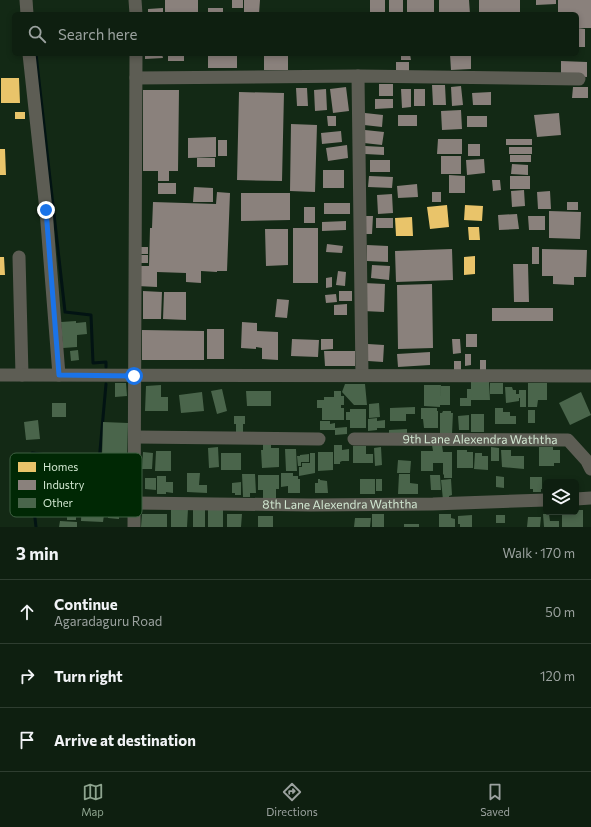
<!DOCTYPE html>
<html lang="en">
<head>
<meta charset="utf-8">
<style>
  body { margin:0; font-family:Commissioner,sans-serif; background:#172719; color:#f1f3f6 }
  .controls { position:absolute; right:12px; bottom:12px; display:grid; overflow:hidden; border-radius:6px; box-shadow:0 2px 6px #0003 }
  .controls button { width:36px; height:36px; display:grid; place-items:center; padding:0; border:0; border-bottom:1px solid #2e3d30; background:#0e1f10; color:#f1f3f6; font:20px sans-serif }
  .stop { position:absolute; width:12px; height:12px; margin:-9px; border:3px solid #1a73e8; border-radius:50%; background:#fff }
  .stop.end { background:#1a73e8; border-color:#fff; box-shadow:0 1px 4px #0008 }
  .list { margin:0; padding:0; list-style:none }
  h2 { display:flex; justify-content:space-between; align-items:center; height:52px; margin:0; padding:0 16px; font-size:17px }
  h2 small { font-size:13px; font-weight:400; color:#9ba29f }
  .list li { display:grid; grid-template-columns:26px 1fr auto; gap:12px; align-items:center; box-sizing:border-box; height:64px; padding:0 16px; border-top:1px solid #2e3d30 }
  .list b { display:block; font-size:15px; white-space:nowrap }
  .list p { margin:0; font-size:13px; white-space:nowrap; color:#9ba29f }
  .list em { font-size:13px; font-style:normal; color:#9ba29f }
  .icon { flex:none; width:22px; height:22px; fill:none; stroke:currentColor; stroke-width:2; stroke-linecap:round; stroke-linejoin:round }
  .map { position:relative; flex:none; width:591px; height:527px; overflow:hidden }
  .search { position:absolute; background:#0e1f10; box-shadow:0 2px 6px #0003; left:12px; right:12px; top:12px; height:44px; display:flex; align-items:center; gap:10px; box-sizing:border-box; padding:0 14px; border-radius:6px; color:#9ba29f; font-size:15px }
  .sheet { height:244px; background:#0e1f10 }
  nav { display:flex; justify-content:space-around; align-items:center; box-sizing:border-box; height:56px; border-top:1px solid #2e3d30; background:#0e1f10; font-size:11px; color:#9ba29f }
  nav a { display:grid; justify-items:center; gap:2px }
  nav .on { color:#8ea48f }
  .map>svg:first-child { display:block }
  .homes { fill:#e9c46a }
  .industry { fill:#8a817c }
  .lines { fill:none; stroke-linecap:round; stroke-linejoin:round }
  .stream { stroke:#021313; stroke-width:3 }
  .building { fill:#4a654b }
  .minor { stroke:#5d5d54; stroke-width:13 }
  .route { stroke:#1a73e8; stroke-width:5 }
  .labels { text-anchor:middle; stroke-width:4; stroke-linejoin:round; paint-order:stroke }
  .street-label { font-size:12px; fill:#d1e7d1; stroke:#002804 }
  .key { fill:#002804; stroke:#3f6142; stroke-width:1 }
  .key-label { font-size:11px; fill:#d1e7d1 }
</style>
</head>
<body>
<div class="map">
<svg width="591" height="527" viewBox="0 0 591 527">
  <rect width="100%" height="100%" fill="#132915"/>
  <!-- homes -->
  <path class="homes" d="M1 78H19L20 103H1Z
    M15 112H25V119H15Z
    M0 149H5L6 175H0Z
    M447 205 449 227 430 229 427 207Z
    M465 205 483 206 482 221 464 220Z
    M412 217 413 236H396L395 218Z
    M468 227H479L480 240H469Z
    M475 256V274L464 275V257Z
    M0 257H4L5 275H0Z"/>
  <!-- industry -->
  <path class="industry" d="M165 0H198V14H165Z
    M232 0H243V8H232Z
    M244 0H260L259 14 244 13Z
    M370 0H385V14H370Z
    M389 0H403V14H389Z
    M407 0H434V14H407Z
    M439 0H469L470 14H439Z
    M479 0H520V14H479Z
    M536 0H556V4L536 5Z
    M558 0H591V28H577V14H558Z
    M163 8V14H148V9Z
    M208 8H223V14H208Z
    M577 28 585 29V47H577Z
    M145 54H162L163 58 145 59Z
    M168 54H184V61H168Z
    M208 54H237V68H208Z
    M264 54H288V70H264Z
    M401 54H410L411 60H401Z
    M450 54H471V69L451 70Z
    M561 61 587 62V77L561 76Z
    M396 62H409V72H396Z
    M379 84H393V96H379Z
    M432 85H445L446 105H433Z
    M461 86 463 105 452 106 451 87Z
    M346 87 349 111 333 113 330 89Z
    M573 87H588V98H572Z
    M296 88H307L308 106H297Z
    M326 89 327 110 315 111 314 90Z
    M401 89H411V107L402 108Z
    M414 89H425V106H414Z
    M143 90H179L178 171H169V181H158V171H143Z
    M239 92 284 93 282 181 237 180Z
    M491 92V105H473L472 93Z
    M375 99H393V108L375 109Z
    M461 110 462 129 442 130 441 111Z
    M365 113 383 115 382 127 364 125Z
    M559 113 561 135 537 137 534 115Z
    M398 115H417V126H398Z
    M327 116H336V126H328Z
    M467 116H487V127H467Z
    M291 124 317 125 315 192 290 191Z
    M365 130 384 132 382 145 364 143Z
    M341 131 342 142 322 144 321 133Z
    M216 137V157L188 158V138Z
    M438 139H462V154H437Z
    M506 139H532V145H506Z
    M218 140H227V156H218Z
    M468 144H480V156H468Z
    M347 145 348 158 328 161 326 148Z
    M365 146 384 147V155L365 154Z
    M509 147H532V154H509Z
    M510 155H531V162H510Z
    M441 156H461V174H441Z
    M197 158H215V167H197Z
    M484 159 485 173 467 175 466 160Z
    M370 160H390V172H370Z
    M512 164 528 165V175L511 174Z
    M323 170H344V188H323Z
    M449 175 465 176V193H449Z
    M369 176 393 177 392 188 368 187Z
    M510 176H530V189H510Z
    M492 180H500L501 190 493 191Z
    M158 183H176V194H158Z
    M417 184 418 197 398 198 397 186Z
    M194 187 213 188V202H193Z
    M524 190 525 206 512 207 511 191Z
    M550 191 551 209H538L537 192Z
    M217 192 230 193 227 271H217V272L201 271V283L186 282V273L157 272V287L137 286V266H149L150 228H152L153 202 216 204Z
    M432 192H441V202H432Z
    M241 193H290V220L241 221Z
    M392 194 393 213 378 214 377 195Z
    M567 202H578V210H567Z
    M324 203H350V214H324Z
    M304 207H315V223H304Z
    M549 211 581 212 580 239 549 238Z
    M517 214 519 229 499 230 498 215Z
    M363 216H373L372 234H362Z
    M528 216H545V230H529Z
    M376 218H393V228H376Z
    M346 221V230L322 231V222Z
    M293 228H318V283H293Z
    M265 229H288V265L266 266Z
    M327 244 343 246 342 253 326 252Z
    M367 245 388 246V262L367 261Z
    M139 247H148V254H139Z
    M532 247H539V264H532Z
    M452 249 453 280 396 282 395 251Z
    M542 249 587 250 586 277H574V285L553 284V276H542Z
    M138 255H148V263H138Z
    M513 264H528L529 302H514Z
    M372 265 390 266 389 280 371 278Z
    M338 271 346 272 345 286 336 285Z
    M332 277V287L326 288V278Z
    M364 283 385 284 384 312 363 311Z
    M432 284 433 348 398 349 397 285Z
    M143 291 162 292 161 319H143Z
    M339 291H352V301H339Z
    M164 292H186V320L163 319Z
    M336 294 337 302 326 303 325 295Z
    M277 299 289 300 287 318 275 317Z
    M347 304V315H334V305Z
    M492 308H553V321H492Z
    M242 322 257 323V331L278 332V360L262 359V348L256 347V349L241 348Z
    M207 329H224V359H207Z
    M142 330 204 331V360H142Z
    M466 334H477V347H466Z
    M292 339 319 340 318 357 291 356Z
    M321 339H333V349L321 350Z
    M452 339H460L461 353 453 354Z
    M368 344 384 345 383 362 368 361Z
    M324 351H355V366H325Z
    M430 352V365L398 367 397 354Z
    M465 354H471V365L465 366Z
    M480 360H486V370H480Z
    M454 361H461V371H454Z"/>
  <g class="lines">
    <!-- stream -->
    <path class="stream" d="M36 54 65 312 91 315 93 363 106 362V367
      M36 527 32 492V453L99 462 106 384"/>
  </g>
  <!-- building -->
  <path class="building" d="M76 321V323L86 322 87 334 77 335V347L63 348 61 322Z
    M78 350 79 360 71 361 70 351Z
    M471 382H489L490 400H471V406H460V398H467V389H471Z
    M115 383H126L127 396 115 397Z
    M490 383H503V394H490Z
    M528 383H547V400H538L537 407H528Z
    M345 384H365L367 405H354L342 392Z
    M161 385V397H168V411H145L146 386Z
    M424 385H441L440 400 441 386H450V405H440V407L424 406Z
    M505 387H512L513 390H516V394H519V390H526V407H520V398H519V401L506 403Z
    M222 389 227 411 217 414 211 391Z
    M246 391H271V406H247Z
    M334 391H341V396H344V405H341V408H344V420H322V408H317V400H324V397H334Z
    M202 392 204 411 181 413 179 395Z
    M581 392 591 415 570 425 559 403Z
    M52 403H66V417H52Z
    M379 403 380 417 369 418V404Z
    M415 407V414H406V421H390V408Z
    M421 408H437V411H438V428H424L423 419H421Z
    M495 408H503V412H510V416H516V424H495Z
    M350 409H366V428H350V420H346V412H350Z
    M528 410H535V423H528Z
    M443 411H451V413H453L452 434H440V413H442Z
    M471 414H484V432H471Z
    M469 415V430H459L458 416Z
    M234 416H245V424H243V437H236V424H234Z
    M377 418V421L385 420V428H377V430L368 431V419Z
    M38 420 40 439 26 440 24 422Z
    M320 421H330V424L335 423V428L347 427V434L335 435V430H320Z
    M103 422 128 423 127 456H102Z
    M407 429V437L389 435V430Z
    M263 443H271V448H279V467L262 468 261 450H263Z
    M334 445H342V450L349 449V461H342L340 462V464H334Z
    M432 445H442L443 452H452V478H444V474L443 475V463H433V471H421V451H433Z
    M353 446H366V454H373V463H353Z
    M218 447 219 467 209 468 208 448Z
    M381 447 382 465 375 466 374 448Z
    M491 447 499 448V461H491Z
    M539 447H553V450H560V463H554V466H539Z
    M285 449H296L297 471H286Z
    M457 450H467V452H473V468H457Z
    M501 450H511V456H524V469L502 467Z
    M156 451H171V471H155Z
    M143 452 153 453 152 469H142Z
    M318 452H333V470L318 471Z
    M221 453H241V470H221Z
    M310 453H315V473L299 476V467H302V463H310Z
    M475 453H482V456H488V470L474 469Z
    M309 454V462H301V466H298L297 456H300V455Z
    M398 460 411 461 410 473H397Z
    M187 473H200L199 485H207V493L187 492Z
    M281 473H293V476H298V479H300V493H288V486L281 487Z
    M242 474H255L256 493H250V497H243Z
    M399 474H410V483L418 484V494H398Z
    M258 475H279V489H276V498H263V490H258Z
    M430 475H440L441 490H431Z
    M157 476H166V494H157Z
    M496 476 504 477V488L496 487Z
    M530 477H542V489H541V492H533V489H530Z
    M145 478H156V490L145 489Z
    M318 479H320V480L327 481 328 493H315V483H318Z
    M360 479H375V494H360Z
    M376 479H382V491H376Z
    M451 479 452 495 449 496V499L443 500 441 480Z
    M166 482H173V493L166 492Z
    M241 482V495H235V493H232V483Z
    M109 496H120L119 519 108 518V515H104L103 522 81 521 82 498 104 499V505H109Z
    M76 505V520H67V506Z
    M208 508H223V527H208Z
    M171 509H188L187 527H171Z
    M193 509H205V527H193Z
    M576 510H583V527H562V512H576Z
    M142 514H167V527H141Z
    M227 514H242L241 527H227Z
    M372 514H384V527H372Z
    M439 514H451V518L455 519V527H439Z
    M543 514H549L550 521H559V527H544Z
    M472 515V527H460V524H458V516Z
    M496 515H505V523H496Z
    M258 516H273V527H258Z
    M528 517H541L540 527H527Z
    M355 518H371L370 527H354Z
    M60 521 77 522V527H59Z
    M404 524H419V527H404Z"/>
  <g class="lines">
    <!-- minor -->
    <g class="minor">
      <path d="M26 0 27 14"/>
      <path d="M135 0 136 14"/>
      <path d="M29 54 46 210 59 375"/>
      <path d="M358 76 362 375"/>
      <path d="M136 78 358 76 579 79"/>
      <path d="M19 257 22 375"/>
      <path d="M0 375 591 376"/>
      <path d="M135 437 319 439"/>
      <path id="s1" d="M354 439 568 440 587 461 591 469"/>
      <path d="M576 499 591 498"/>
      <path id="s2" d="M134 503 311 505 433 504 546 500"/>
      <path d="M134 527 136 54"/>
    </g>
  </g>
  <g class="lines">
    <!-- route -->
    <path class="route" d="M46 210 59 375 134 376"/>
  </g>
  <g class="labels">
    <!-- street labels -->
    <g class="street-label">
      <text dy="4" stroke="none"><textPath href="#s1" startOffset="126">9th Lane Alexendra Waththa</textPath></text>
      <text dy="4" stroke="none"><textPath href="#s2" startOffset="206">8th Lane Alexendra Waththa</textPath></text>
    </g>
  </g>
  <!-- legend -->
  <rect x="10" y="453" width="132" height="64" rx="6" class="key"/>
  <rect x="18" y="462" width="18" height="10" fill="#e9c46a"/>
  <rect x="18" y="480" width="18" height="10" fill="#8a817c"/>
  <rect x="18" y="498" width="18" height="10" fill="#4a654b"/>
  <g class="key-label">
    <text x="43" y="471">Homes</text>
    <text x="43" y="489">Industry</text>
    <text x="43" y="507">Other</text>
  </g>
</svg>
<div class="controls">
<button><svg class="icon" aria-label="layers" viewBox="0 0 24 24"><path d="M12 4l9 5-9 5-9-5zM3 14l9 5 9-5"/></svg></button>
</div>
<div class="stop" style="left:134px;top:376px"></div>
<div class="stop end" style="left:46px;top:210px"></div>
<div class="search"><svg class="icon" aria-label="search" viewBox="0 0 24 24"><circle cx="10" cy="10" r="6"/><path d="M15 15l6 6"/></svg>Search here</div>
</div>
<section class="sheet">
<h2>3 min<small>Walk · 170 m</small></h2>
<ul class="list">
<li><svg class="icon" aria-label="ahead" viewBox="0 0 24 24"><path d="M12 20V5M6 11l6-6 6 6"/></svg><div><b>Continue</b><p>Agaradaguru Road</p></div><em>50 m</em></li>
<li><svg class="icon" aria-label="right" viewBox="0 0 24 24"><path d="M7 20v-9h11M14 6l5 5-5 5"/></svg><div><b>Turn right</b></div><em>120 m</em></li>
<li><svg class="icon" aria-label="arrive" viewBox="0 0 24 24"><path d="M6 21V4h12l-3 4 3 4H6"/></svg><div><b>Arrive at destination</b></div></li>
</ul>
</section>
<nav>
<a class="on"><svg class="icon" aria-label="map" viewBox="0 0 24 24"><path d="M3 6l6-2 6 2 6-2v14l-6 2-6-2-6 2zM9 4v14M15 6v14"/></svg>Map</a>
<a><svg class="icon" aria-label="directions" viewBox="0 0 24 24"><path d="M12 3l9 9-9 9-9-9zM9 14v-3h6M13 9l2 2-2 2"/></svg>Directions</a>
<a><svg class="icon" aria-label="saved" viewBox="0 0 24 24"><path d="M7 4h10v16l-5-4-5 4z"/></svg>Saved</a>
</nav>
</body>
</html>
